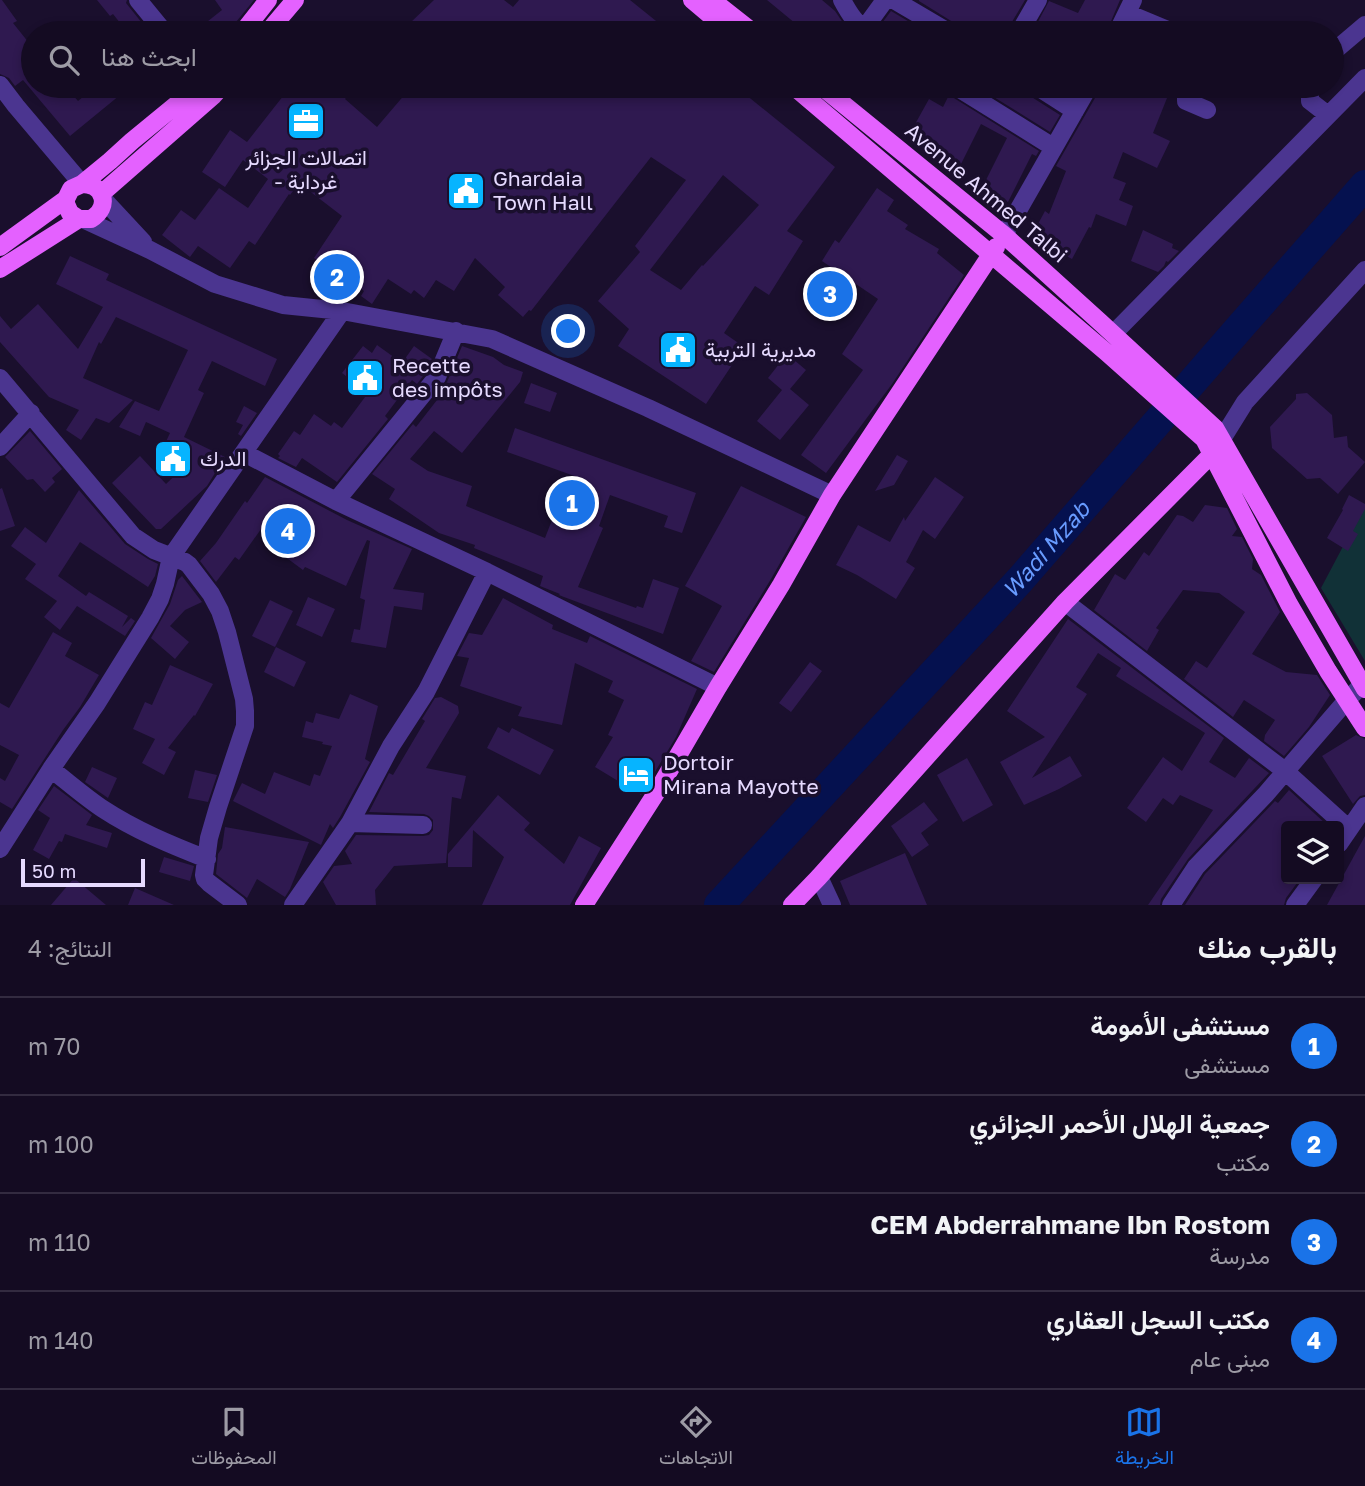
<!DOCTYPE html>
<html lang="ar">
<head>
<meta charset="utf-8">
<style>
  body { margin:0; font-family:"Golos Text",Vazirmatn,sans-serif; background:#21192f; color:#f1f3f6; direction:rtl }
  .controls { position:absolute; right:21px; bottom:21px; display:grid; overflow:hidden; border-radius:7px; box-shadow:0 4px 10px #0003 }
  .controls button { width:63px; height:63px; display:grid; place-items:center; padding:0; border:0; border-bottom:2px solid #332b40; background:#140b22; color:#f1f3f6; font:35px sans-serif }
  .scale { position:absolute; left:21px; bottom:18px; width:124px; box-sizing:border-box; padding-left:7px; border:4px solid #e6daff; border-top:0; font-size:19px; line-height:24px; white-space:nowrap; color:#e6daff; -webkit-text-stroke:5px #1a0f2d; paint-order:stroke }
  .you { position:absolute; left:569px; top:332px; width:24px; height:24px; margin:-18px; border:5px solid #fff; border-radius:50%; background:#1a73e8; box-shadow:0 0 0 10px #1a73e833 }
  .badge { display:grid; place-items:center; width:46px; height:46px; border-radius:50%; background:#1a73e8; color:#fff; font-size:23px; font-weight:700 }
  .pin { position:absolute; translate:-50% -50%; border:4px solid #fff; box-shadow:0 2px 7px #0006 }
  .list { margin:0; padding:0; list-style:none }
  h2 { display:flex; justify-content:space-between; align-items:center; height:91px; margin:0; padding:0 28px; font-size:30px }
  h2 small { font-size:23px; font-weight:400; color:#9d9ba5 }
  .list li { display:grid; grid-template-columns:46px 1fr auto; gap:21px; align-items:center; box-sizing:border-box; height:98px; padding:0 28px; border-top:2px solid #332b40 }
  .list b { display:block; font-size:26px; white-space:nowrap }
  .list p { margin:0; font-size:23px; white-space:nowrap; color:#9d9ba5 }
  .list em { font-size:23px; font-style:normal; color:#9d9ba5 }
  .icon { flex:none; width:38px; height:38px; fill:none; stroke:currentColor; stroke-width:2; stroke-linecap:round; stroke-linejoin:round }
  .map { position:relative; flex:none; width:1365px; height:905px; overflow:hidden; direction:ltr }
  .search { position:absolute; background:#140b22; box-shadow:0 4px 10px #0003; left:21px; right:21px; top:21px; height:77px; display:flex; align-items:center; gap:18px; box-sizing:border-box; padding:0 24px; border-radius:38px; color:#9d9ba5; font-size:26px }
  .sheet { height:483px; background:#140b22 }
  nav { display:flex; justify-content:space-around; align-items:center; box-sizing:border-box; height:98px; border-top:2px solid #332b40; background:#140b22; font-size:19px; color:#9d9ba5 }
  nav a { display:grid; justify-items:center; gap:4px }
  nav .on { color:#1a73e8 }
  .map>svg:first-child { display:block }
  .green { fill:#113137 }
  .lines { fill:none; stroke-linecap:round; stroke-linejoin:round }
  .river { stroke:#05114f; stroke-width:30 }
  .building { fill:#2f1950; fill-rule:evenodd }
  .minor { stroke:#4b3590; stroke-width:18 }
  .major { stroke:#e461ff; stroke-width:18 }
  .labels { text-anchor:middle; stroke-width:7; stroke-linejoin:round; paint-order:stroke }
  .poi-label { font-size:21px; fill:#e6daff; stroke:#1a0f2d; text-anchor:start }
  .street-label { font-size:21px; fill:#e6daff; stroke:#1a0f2d }
  .water-label { font-size:23px; font-style:italic; fill:#689bff; stroke:#1a0f2d }
</style>
</head>
<body>
<div class="map">
<svg width="1365" height="905" viewBox="0 0 1365 905">
  <rect width="100%" height="100%" fill="#1a0f2d"/>
  <!-- green -->
  <path class="green" d="M1365 505V661L1321 588Z"/>
  <g class="lines">
    <!-- river -->
    <path class="river" id="s1" d="M719 905 1020 580 1241 326 1365 185"/>
  </g>
  <!-- building -->
  <path class="building" d="M0 0H2L17 21 13 23 33 48V86H65L78 101 96 86H131L70 136 23 80 15 86 9 78 0 74Z
    M97 0H127L126 3 150 33H128L113 14 110 16Z
    M215 0H254L227 33H193L222 10Z
    M434 0H504L513 7 519 0H630L671 33H420L409 24Z
    M767 0H822L835 11 850 33H807Z
    M919 0H1025L1009 27 1008 33H961L960 28 956 24 919 1Z
    M1085 0H1120L1106 33H1077L1066 27 1062 33H1032L1049 1 1078 13Z
    M891 11 928 33H881L879 27Z
    M291 86H355L345 99 377 127 412 86H735L835 167 787 231 803 241 769 295 755 286 724 333 744 347 706 404 618 346 629 329 598 301 640 252 635 246 686 180 651 157 531 311 529 310 523 317 498 295 505 287 475 258 454 291 436 280 424 298 414 290 411 294 388 279 372 304 361 296 364 291 314 258 342 216 299 183 290 195 289 194 255 245 249 241 230 268 198 246 190 257 162 235 181 210 195 220 219 188 248 208 268 179 243 160 225 187 202 172 230 130 247 142ZM723 175 759 205 703 266 702 265 681 290 650 270Z
    M976 86H1025L1026 92 1030 96 1060 115 1050 132Z
    M1118 86H1167L1163 96 1167 98 1153 133 1170 141 1157 168 1123 152 1113 178 1126 183 1119 200 1133 206 1126 226 1096 214 1091 228 1089 227 1072 259 1031 237 1045 211 1049 214 1066 171 1056 166 1099 91 1113 96Z
    M949 95 1039 151 1036 156 1032 154 1008 202 982 188 1007 138 981 124 961 164 945 156 946 153 922 139 925 133 914 126 929 99 943 107Z
    M877 188 894 200 887 211 908 225 905 229 939 249 937 253 964 275 892 384 826 473 801 455 863 370 842 354 878 299 822 261 835 240 839 243Z
    M1143 230 1173 244 1172 248 1179 251 1168 262 1166 261 1164 266 1158 272 1131 261Z
    M70 256 109 274 106 280 277 359 265 386 212 361 198 390 204 393 184 437 225 457 207 486 161 529H156L112 483 140 456 166 484 189 462 162 450 170 433 146 422 140 436 119 427 135 401 159 411 188 350 116 317 101 344 99 342 83 378 133 400 109 423 96 418 81 440 66 430 79 410 49 397 0 342V316L11 329 38 304 78 349 103 307 56 284Z
    M377 345 402 363 414 346 432 359 427 371 417 384 412 380 385 416 388 419 337 482 302 458 296 467 278 458 280 456 278 454 294 431 300 435 314 414 331 426 334 422 342 428 368 393 342 373 363 346 372 353Z
    M462 346 493 357 504 365 523 372 520 382 462 453 434 431 410 459 428 471 472 486 466 506 545 538 552 520 563 524 580 478 507 452 515 428 696 493 682 533 664 527 668 516 610 495 599 526 603 528 578 587 636 608 637 606 643 608 653 579 679 588 663 634 564 597 559 595 560 594 540 586 543 576 474 548 475 545 439 533 389 499 395 489 372 474 413 424 416 427 437 400 434 398 447 382Z
    M787 354 806 370 790 389 809 405 780 440 757 421 782 390 768 378Z
    M531 383 557 393 550 412 524 403Z
    M1307 393 1332 415 1334 438 1347 436 1348 447 1365 462 1338 494 1320 478 1307 479 1272 448 1270 427 1296 399V394Z
    M244 406 257 413 241 436 238 434 243 425 236 422Z
    M30 431 62 469 52 478 55 482 45 492 33 479 27 480 5 457Z
    M897 455 908 461 894 485 875 491Z
    M265 477 347 520 412 549 393 589 424 593 422 610 394 606 386 648 351 642 354 629 360 630 365 600 360 598 370 541 367 540 346 586 305 567 303 570 280 553 294 531 271 515 239 560 235 557 216 582 200 561 216 543 245 501 247 503Z
    M935 477 964 497 935 539 923 530 906 562 915 568 896 599 857 575 836 565 858 525 890 542 904 517 905 521Z
    M741 486 806 517 771 579 714 672 691 661 722 606 685 586Z
    M2 488 15 526 0 531V489Z
    M79 490 125 544 148 559 158 564 155 576 148 587 80 542 58 576 86 596 89 592 128 616 122 627 131 618 135 621 125 636 77 606 60 630 44 617 57 601 25 579 36 564 11 546 25 527 46 543Z
    M1349 495 1365 504V509L1353 531 1358 534 1348 551 1327 538 1343 510 1342 509Z
    M1205 505 1227 508 1237 529 1232 536 1242 537 1253 559 1252 569 1261 575 1280 612 1252 654 1286 672 1317 675 1330 695 1309 727 1284 756 1264 741 1265 735 1275 720 1244 700 1233 717 1184 679 1196 661 1207 668 1245 612 1219 593 1183 590 1156 628 1159 630 1147 651 1094 610 1115 574 1125 580 1144 552 1149 556 1177 515 1183 516 1193 522Z
    M182 576 202 602 185 610 170 626 189 642 175 659 151 638 170 604 178 580Z
    M308 597 335 609 322 637 296 625Z
    M503 598 553 625 552 629 587 643 590 636 697 689 676 737 641 795 595 767 613 737 608 735 624 700 608 692 613 681 575 663 562 725 518 716 522 707 460 686 469 658 457 656 469 633 482 635Z
    M270 600 293 611 275 647 252 636Z
    M1068 619 1224 738 1209 762 1235 778 1249 758 1269 773 1188 859 1161 899 1160 905H1148L1213 810 1180 795 1173 805 1163 798 1146 822 1127 808 1163 757 1182 771 1205 733 1116 676 1121 668 1098 653 1076 687 1087 694 1032 778 1070 756 1082 776 1059 789 1024 805 1000 762 1045 737 1007 711Z
    M53 632 72 643 65 656 99 675 80 707 63 730 12 809 0 802V778L5 781 19 755 0 745V703L9 708Z
    M276 647 306 662 294 687 264 672Z
    M810 662 822 671 791 712 779 703Z
    M170 665 213 684 195 716 194 715 168 748 176 752 164 775 142 763 155 739 133 729 145 702 152 705Z
    M350 694 378 706 365 759 370 762 340 817 333 828 330 824 321 845 233 801 242 783 265 794 274 772 310 786 314 774 320 776 332 746 322 744 323 742 302 737 306 721 313 723 316 713 339 719Z
    M441 697 458 706 459 713 426 768 466 776 461 799 452 797 446 863 394 866 375 890 376 905H336L323 882 334 866 352 864 345 851 356 835 423 836 429 835 433 830V820L429 816 424 814 369 812 389 773 393 775 425 721 422 719 435 698Z
    M498 727 509 733 512 728 554 750 540 775 487 748Z
    M1356 735 1365 739V795L1360 796 1353 804 1322 756Z
    M967 758 993 805 963 822 937 775Z
    M92 767 117 778 108 798 85 782Z
    M195 770 217 775 208 802 188 798Z
    M54 786 92 815 86 825 112 833 107 848 65 834 62 842 59 841 49 859 33 850 50 818 38 810Z
    M1289 790 1327 825 1326 826H1286V879H1300L1286 898 1284 905H1185L1205 874 1275 801 1278 803Z
    M498 795 530 823 524 830 564 864 579 836 601 848 570 905H482L504 857 473 830 472 867H448V854Z
    M924 802 938 820 921 833 929 845 912 857 891 826Z
    M225 827 309 842 290 889 285 897 257 879 247 898 216 874 218 854 222 848Z
    M1365 836V905H1327Z
    M905 853 927 905H850L840 881Z
    M164 857 194 866 190 881 159 872Z
    M74 878 106 905H51Z
    M135 888 174 905H128Z"/>
  <g class="lines">
    <!-- minor -->
    <path class="minor" d="M138 0 165 33
      M842 0C849 13 856 25 870 33
      M894 0 950 33
      M1127 13 1175 33
      M861 33 885 0
      M1019 33 1038 0
      M1117 33 1133 0
      M1332 53 1365 25
      M0 85 16 106 82 184
      M955 86 1053 147
      M1036 86 1075 111
      M1188 86 1186 89V101L1207 110
      M1310 86V101L1328 115
      M103 199 143 242
      M85 220 150 250 215 284 283 305 342 311 492 339 648 408 832 495
      M1004 235 1089 86
      M1113 334 1365 78
      M0 378 133 536 154 550 185 562 189 565 211 594 220 611 227 632 244 699 245 711V726L218 807 209 838 204 875 205 879 209 883 238 905
      M1222 439 1245 402 1365 270
      M0 447 31 413
      M244 453 336 501 487 572 718 687
      M336 501 437 377 456 331
      M1065 602 1285 771 1349 829
      M51 769C68 782 85 797 103 809 135 830 171 845 207 859
      M350 823 423 825
      M1339 844 1365 806
      M0 849 51 769 97 703 150 618 160 599 165 584 171 557 342 311
      M819 877 832 905
      M293 905 350 823 391 746 426 692 487 572
      M1171 905 1196 867 1265 795 1346 701 1362 685
      M1295 905 1314 879"/>
    <!-- major -->
    <path class="major" d="M692 0 731 33
      M712 0 754 33
      M242 33 268 0
      M267 33 295 0
      M793 86 1106 352 1204 439 1289 604 1328 671 1365 728
      M821 86 1004 235 1100 322 1215 428 1365 689
      M82 184C104 184 111 207 91 219H79L70 213 66 204V199L71 189 82 184 110 161 132 141 199 86
      M101 194 213 96 222 86
      M0 247 66 199
      M0 269 79 219
      M584 905 658 790 718 687 781 585 832 495 996 247
      M792 905 819 877 1065 602 1213 453 1218 445"/>
  </g>
  <!-- icons -->
  <defs>
    <symbol id="office-square" viewBox="-11 -11 22 22"><rect x="-9" y="-9" width="18" height="18" rx="4" fill="#06b4ff" stroke="#1a0f2d"/><path d="M-6-3h4V-5.5h4V-3h4V5H-6ZM-1-4.5V-3h2v-1.5ZM-6 0V1H6V0Z" fill="#fff"/></symbol>
    <symbol id="civic-square" viewBox="-11 -11 22 22"><rect x="-9" y="-9" width="18" height="18" rx="4" fill="#06b4ff" stroke="#1a0f2d"/><path d="M-.6-6.5H3V-4.5H.6V-3L4-1V1h2V6H-6V1h2V-1L-.6-3ZM-1.2 2.5V6h2.4V2.5Z" fill="#fff"/></symbol>
    <symbol id="hotel-square" viewBox="-11 -11 22 22"><rect x="-9" y="-9" width="18" height="18" rx="4" fill="#06b4ff" stroke="#1a0f2d"/><path d="M-6-4.5h1.5V1H6V5H4.5V3h-9V5H-6ZM-4 0a1.8 1.8 0 1 1 3.6 0ZM.5 0V-2.5h3Q6-2.5 6 0Z" fill="#fff"/></symbol>
  </defs>
  <g fill-rule="evenodd">
    <use href="#office-square" x="284" y="99" width="44" height="44"/>
    <use href="#civic-square" x="444" y="169" width="44" height="44"/>
    <use href="#civic-square" x="656" y="328" width="44" height="44"/>
    <use href="#civic-square" x="343" y="356" width="44" height="44"/>
    <use href="#civic-square" x="151" y="437" width="44" height="44"/>
    <use href="#hotel-square" x="614" y="753" width="44" height="44"/>
  </g>
  <g class="labels">
    <!-- poi labels -->
    <g class="poi-label">
      <text x="306" y="165" text-anchor="middle">اتصالات الجزائر<tspan x="306" dy="24">- غرداية</tspan></text>
      <text x="493" y="186">Ghardaia<tspan x="493" dy="24">Town Hall</tspan></text>
      <text x="705" y="357">مديرية التربية</text>
      <text x="392" y="373">Recette<tspan x="392" dy="24">des impôts</tspan></text>
      <text x="200" y="466">الدرك</text>
      <text x="663" y="770">Dortoir<tspan x="663" dy="24">Mirana Mayotte</tspan></text>
    </g>
    <!-- street labels -->
    <g class="street-label">
      <text transform="translate(986 193) rotate(40)" y="7">Avenue Ahmed Talbi</text>
    </g>
    <!-- water labels -->
    <g class="water-label">
      <text dy="8" stroke="none"><textPath href="#s1" startOffset="483">Wadi Mzab</textPath></text>
    </g>
  </g>
</svg>
<div class="controls">
<button><svg class="icon" aria-label="layers" viewBox="0 0 24 24"><path d="M12 4l9 5-9 5-9-5zM3 14l9 5 9-5"/></svg></button>
</div>
<div class="scale">50 m</div>
<div class="you"></div>
<div class="pin badge" style="left:572px;top:503px">1</div>
<div class="pin badge" style="left:337px;top:277px">2</div>
<div class="pin badge" style="left:830px;top:294px">3</div>
<div class="pin badge" style="left:288px;top:531px">4</div>
<div class="search"><svg class="icon" aria-label="search" viewBox="0 0 24 24"><circle cx="10" cy="10" r="6"/><path d="M15 15l6 6"/></svg>ابحث هنا</div>
</div>
<section class="sheet">
<h2>بالقرب منك<small>النتائج: 4</small></h2>
<ul class="list">
<li><span class="badge">1</span><div><b>مستشفى الأمومة</b><p>مستشفى</p></div><em>70 m</em></li>
<li><span class="badge">2</span><div><b>جمعية الهلال الأحمر الجزائري</b><p>مكتب</p></div><em>100 m</em></li>
<li><span class="badge">3</span><div><b>CEM Abderrahmane Ibn Rostom</b><p>مدرسة</p></div><em>110 m</em></li>
<li><span class="badge">4</span><div><b>مكتب السجل العقاري</b><p>مبنى عام</p></div><em>140 m</em></li>
</ul>
</section>
<nav>
<a class="on"><svg class="icon" aria-label="map" viewBox="0 0 24 24"><path d="M3 6l6-2 6 2 6-2v14l-6 2-6-2-6 2zM9 4v14M15 6v14"/></svg>الخريطة</a>
<a><svg class="icon" aria-label="directions" viewBox="0 0 24 24"><path d="M12 3l9 9-9 9-9-9zM9 14v-3h6M13 9l2 2-2 2"/></svg>الاتجاهات</a>
<a><svg class="icon" aria-label="saved" viewBox="0 0 24 24"><path d="M7 4h10v16l-5-4-5 4z"/></svg>المحفوظات</a>
</nav>
</body>
</html>
